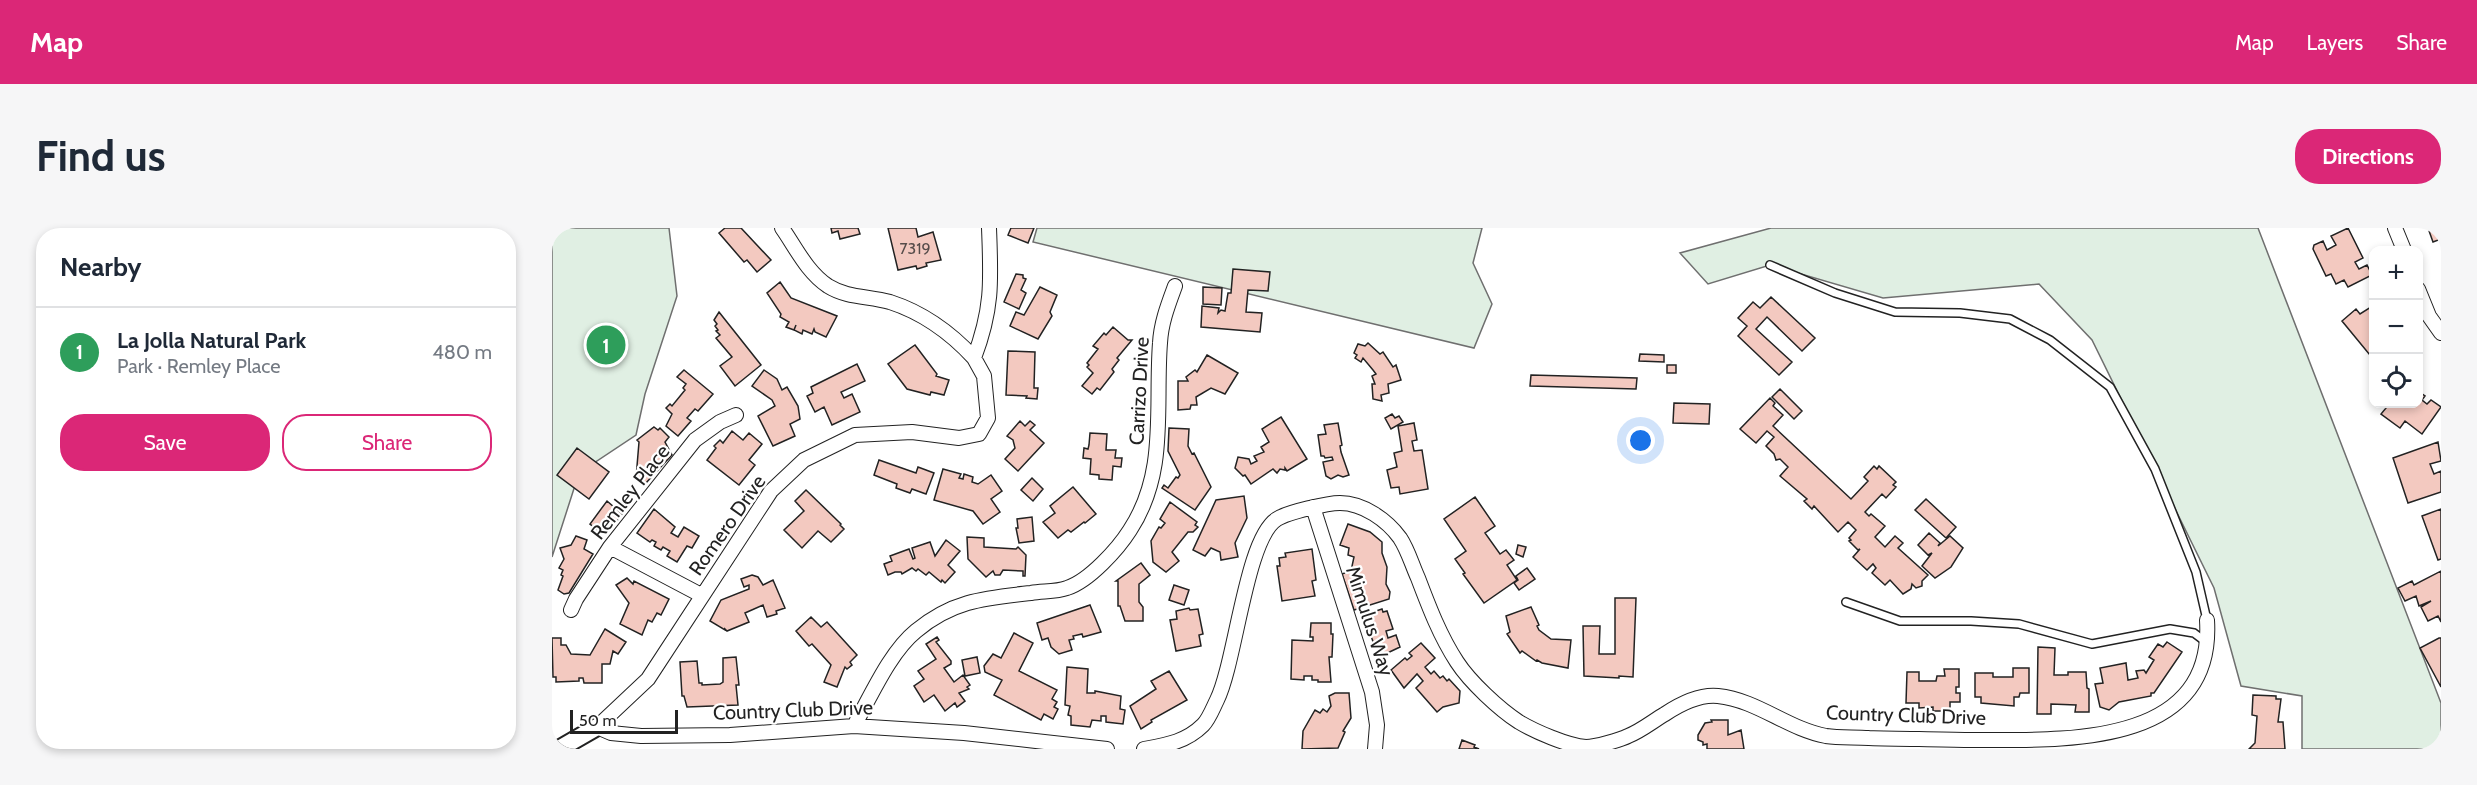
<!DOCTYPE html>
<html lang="en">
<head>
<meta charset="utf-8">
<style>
  body { margin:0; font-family:Cabin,sans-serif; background:#f6f6f7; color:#1f2937 }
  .controls { position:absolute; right:18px; top:18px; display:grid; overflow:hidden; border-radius:12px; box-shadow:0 3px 9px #0003 }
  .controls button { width:54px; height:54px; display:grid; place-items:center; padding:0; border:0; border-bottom:2px solid #e0e1e3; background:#fff; color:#1f2937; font:30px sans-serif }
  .scale { position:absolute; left:18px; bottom:15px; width:108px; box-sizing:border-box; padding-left:6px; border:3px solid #222; border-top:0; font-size:16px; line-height:21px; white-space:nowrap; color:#222; -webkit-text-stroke:4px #fff; paint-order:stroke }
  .you { position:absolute; left:1089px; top:213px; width:21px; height:21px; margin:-15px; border:4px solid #fff; border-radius:50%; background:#1a73e8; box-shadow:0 0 0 9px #1a73e833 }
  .badge { display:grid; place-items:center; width:39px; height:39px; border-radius:50%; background:#db2777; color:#fff; font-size:20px; font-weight:700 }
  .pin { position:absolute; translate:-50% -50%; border:3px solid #fff; box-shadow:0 2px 6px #0006 }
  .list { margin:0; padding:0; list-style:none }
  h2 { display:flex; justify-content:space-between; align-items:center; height:78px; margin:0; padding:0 24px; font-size:26px }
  h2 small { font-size:20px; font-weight:400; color:#747a83 }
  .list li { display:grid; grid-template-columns:39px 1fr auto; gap:18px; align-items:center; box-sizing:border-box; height:90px; padding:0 24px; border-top:2px solid #e0e1e3 }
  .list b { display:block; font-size:22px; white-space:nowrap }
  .list p { margin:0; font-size:20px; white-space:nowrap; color:#747a83 }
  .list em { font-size:20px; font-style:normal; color:#747a83 }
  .actions { display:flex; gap:12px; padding:18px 24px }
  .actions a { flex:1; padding:14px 0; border:2px solid #db2777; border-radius:24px; text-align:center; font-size:21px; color:#db2777 }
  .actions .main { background:#db2777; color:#fff }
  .icon { flex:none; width:33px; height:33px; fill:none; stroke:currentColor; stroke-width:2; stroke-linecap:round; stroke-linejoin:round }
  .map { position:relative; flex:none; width:1889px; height:521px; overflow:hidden; border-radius:24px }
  header { display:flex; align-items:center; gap:36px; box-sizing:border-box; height:84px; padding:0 30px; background:#db2777; color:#fff }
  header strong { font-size:28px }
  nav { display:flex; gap:33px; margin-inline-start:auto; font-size:21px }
  .intro { display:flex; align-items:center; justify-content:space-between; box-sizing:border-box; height:144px; padding:0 36px }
  h1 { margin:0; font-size:42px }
  .button { padding:15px 27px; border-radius:24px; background:#db2777; color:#fff; font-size:21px; font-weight:700 }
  main { display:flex; gap:36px; padding:0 36px }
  aside { flex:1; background:#fff; border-radius:24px; box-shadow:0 3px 9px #0003 }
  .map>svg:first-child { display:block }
  .green { fill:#e0efe3; stroke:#6f6f6f; stroke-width:1.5 }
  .building { fill:#f3c9c0; stroke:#222; stroke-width:1.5 }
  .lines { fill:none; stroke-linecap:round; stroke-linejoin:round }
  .service-casing { stroke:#222; stroke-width:10 }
  .minor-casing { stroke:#222; stroke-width:16 }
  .tertiary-casing { stroke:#222; stroke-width:20 }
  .service { stroke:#fff; stroke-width:7 }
  .minor { stroke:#fff; stroke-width:14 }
  .tertiary { stroke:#fff; stroke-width:16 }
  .labels { text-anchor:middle; stroke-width:4.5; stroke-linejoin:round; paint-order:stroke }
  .number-label { font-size:16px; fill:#564c4a }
  .street-label { font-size:20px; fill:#222; stroke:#fff }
</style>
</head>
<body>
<header>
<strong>Map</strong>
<nav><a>Map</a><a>Layers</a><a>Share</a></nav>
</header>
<div class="intro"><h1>Find us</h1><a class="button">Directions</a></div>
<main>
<aside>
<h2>Nearby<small></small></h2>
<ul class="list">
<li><span class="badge" style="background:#2e9e5b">1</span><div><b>La Jolla Natural Park</b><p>Park · Remley Place</p></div><em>480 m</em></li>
</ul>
<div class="actions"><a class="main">Save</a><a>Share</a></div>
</aside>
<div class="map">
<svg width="1889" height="521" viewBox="0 0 1889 521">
  <rect width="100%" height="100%" fill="#fff"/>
  <!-- green -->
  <path class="green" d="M0 0H117L125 68 93 166 84 207 27 245 0 329Z
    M485 0H930L921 35 940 76 922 120 481 14Z
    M1219 0H1706L1889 475V521H1750V468L1689 458 1662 360 1540 112 1487 56 1331 70 1218 37 1156 56 1128 25Z"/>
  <!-- building -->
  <path class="building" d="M173 0H189L219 32 205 44 195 32 192 34 167 5Z
    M279 0H306L308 6 288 11 286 3 280 5Z
    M336 0H364L366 9 381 4 389 32 374 35 375 38 365 41 364 38 346 42Z
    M459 0H482L476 15 456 7Z
    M1796 0 1811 30 1803 34 1807 41 1815 37 1820 47 1796 59 1792 52 1784 56 1779 46 1774 48 1761 21 1762 17 1771 13 1775 22 1784 17 1779 8Z
    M1876 0H1889V11L1881 14Z
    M681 41 718 44 716 63 696 62 694 84 710 85 708 104 649 99 650 78 667 80 666 85 669 82 673 83 676 65H679Z
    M464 46 471 47V50L474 51 469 62 474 65 467 81 452 74Z
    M228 54 239 70 285 88 274 109 263 104 262 101 260 106 251 102 250 106 242 102 244 97 242 102 234 99 237 94 228 89 229 86 215 65Z
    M488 59 505 67 498 84 500 88 486 111 458 98 464 84 472 87Z
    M651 59 670 60 669 77 651 76Z
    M1219 69 1263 110 1250 123 1215 89 1204 101 1240 134 1227 147 1186 108 1195 98 1186 90 1201 74 1208 80Z
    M1822 77V132L1790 93 1804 81 1808 86Z
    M167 84 209 137 183 158 168 138 180 129 164 110 168 107 164 103 166 102 163 98 165 96 162 92Z
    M561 99 576 112H580L565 130 567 132 560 141 562 144 548 162 545 160 540 166 530 158 541 145 535 139 537 137 535 135 546 121 541 118 552 105 554 107Z
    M816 115 828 126 831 124 841 139 844 137 849 152 836 156 837 165 829 167 830 173 821 171 820 156H823L820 148 824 146 821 142 811 130 809 134 803 130 805 127 802 125 806 116 813 118Z
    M363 117 385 146 384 148 397 152 392 167 379 164 378 167 355 161 336 136Z
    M456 123 483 124 482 160H486L485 171 474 170 475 168 454 167Z
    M1088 126 1112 127V134L1087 133Z
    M655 127 686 145 673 166 659 160 644 169 645 177H639L638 181 626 182V153H636L634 149 643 142 645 144Z
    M305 136 313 153 289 164 292 170 300 166 308 184 280 197 272 179 263 184 255 168 261 165 259 159Z
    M1115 137H1124V145H1115Z
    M132 142 161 166 146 183 143 181 135 190 139 193 126 208 114 198 120 186 114 180 118 176 120 178 133 162 131 160 134 156 125 149Z
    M212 142 225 151 230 162 235 159 246 178 248 191 238 196 243 208 221 218 206 188 223 178 220 172 200 158Z
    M979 147 1085 150 1084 161 978 158Z
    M1228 161 1250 183 1242 191 1220 169Z
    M1866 163 1873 168 1870 172 1875 176 1879 172 1889 179 1870 206 1853 193 1848 200 1829 186 1834 180 1827 176H1866Z
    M1218 170 1223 175 1221 178 1231 187 1221 198 1299 271 1316 253 1312 249 1322 238 1325 241 1327 238 1344 254 1341 257 1344 259 1334 270 1330 266 1313 284 1317 288 1319 286 1333 298 1323 309 1333 319 1343 308 1351 315 1346 320 1376 347 1370 353V358L1364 360 1360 356 1359 361 1351 366 1338 352 1333 357 1320 345 1324 340 1321 336 1315 342 1301 329 1308 321 1306 322 1297 313 1299 312 1297 310 1304 302 1296 294 1286 304 1262 278 1260 281 1252 273 1255 271 1228 248 1236 239 1228 231 1224 232 1222 226 1214 218 1222 209 1215 203 1204 215 1188 201Z
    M1122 175 1158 176 1157 196 1121 195Z
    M840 186 843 190 847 188 851 194 839 201 833 190Z
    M729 189 755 231 735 243 733 240V242L728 241 725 245 721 241 699 256 693 247 691 248 683 240 686 229 697 231 699 236 705 233 702 228 712 224 709 219 717 214 710 201Z
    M468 193 473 198 478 193 483 197 478 202 492 215 466 243 453 231 463 220 461 212 455 208Z
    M786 195 790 217 788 218 789 224 797 247 791 249 786 247 779 251 774 248 771 234 781 232 780 229 773 230 772 228H769L766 207 774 206 772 197Z
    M862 195 865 212 860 213 862 223 870 222 876 261 848 266 847 259 839 260 835 242 845 239 842 225 850 223 846 198Z
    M102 199 106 202 108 200 117 209 113 214 120 227 93 256 84 250 87 214 85 212Z
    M617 200 637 201 636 218 640 226 642 225 659 259 643 282 610 260 612 257 616 260 624 249 626 250 628 247 616 223Z
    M180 203 191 212 197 205 210 216 197 232 203 237 187 257 155 232 164 220 162 218 168 212 171 215Z
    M538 205 555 206 554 222H564L563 230H570L569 239 561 238 560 252 547 251V247L538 246 539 231 531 230 532 220 536 221 537 217Z
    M1886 214 1889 233 1878 236 1882 246 1889 243V264L1856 275 1841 230Z
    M25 220 57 244 37 271 5 247Z
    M327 232 364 245 366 239 382 245 374 266 360 261 358 265 344 260 345 256 322 247Z
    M391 241 409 246 407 250 411 251 412 246 421 249 420 254 426 256 439 247 450 263 439 271 448 284 431 296 421 283 382 272Z
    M480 250 491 261 481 273 469 262Z
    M521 259 544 286 533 295 532 294 519 304 516 302 506 310 491 294 503 285 498 278Z
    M254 262 289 296 288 297 292 301 279 314 266 303 250 320 232 302 252 283 243 273Z
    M692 268 695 290 683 315 686 329 669 332 668 324 659 320 653 328 641 322 664 272Z
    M923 269 943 298 933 305 948 326 954 322 962 332 955 337 965 352 932 375 911 346 913 345 903 331 914 323 892 291Z
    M1374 271 1404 299 1394 310 1363 282Z
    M55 273 70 286 57 303 54 300 49 305 38 296Z
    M618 274 645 294 643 297 646 299 641 304H636L620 324 627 333 614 344 601 334 599 313 607 299 609 300 613 295 608 291Z
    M102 281 123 299 119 305 126 309 132 299 147 308 140 320 135 318 125 334 115 328 118 323 111 319 109 322 102 318 104 314 100 312 98 314 85 305Z
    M1889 281V331L1886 332 1870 288Z
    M480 289 482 313 467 315 464 300H466L465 291Z
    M796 296 818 304 830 314V325L835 339 834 356 838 364 837 371 802 382 790 346 799 343 802 329 796 327 797 320 788 317Z
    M1377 305 1388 315 1386 318 1398 308 1411 320 1399 339 1383 350 1370 338 1380 325 1376 327 1366 317Z
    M24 308 35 312 32 321 41 326 17 365 12 366 6 362 11 348 9 347 11 342 7 340 12 331 8 320 19 317Z
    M415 309 432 310V319L464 321 466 319 474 327 473 348H471V343L451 342 448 347H443L441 343 434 349 416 331Z
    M394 312 408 323 396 337 403 344 393 355 390 352 389 354 377 344 374 347 366 341 364 343 360 340 350 346 349 344H343L336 347 332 336 340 333 338 328 357 321 361 331 363 330 360 320 378 314 383 328Z
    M966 317 974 319 971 329 964 326Z
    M760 321 764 352 760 353 763 368 730 373 725 338H728L727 330 734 329 733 325Z
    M589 335 598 347 587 356V374L591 379V393H573L568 378H566V353H564Z
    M975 340 983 351 967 362 962 355 966 352 964 348Z
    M1889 343V394L1886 388 1876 393 1869 379 1879 373 1867 378 1864 368 1853 373 1846 360 1860 353 1862 357Z
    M200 347 206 349 211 357 221 352 233 380 224 383 225 386 215 389 211 377 193 385 197 394 175 403 173 401V402L158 393 169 372 197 361V357L192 359 189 351Z
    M75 350 81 356 82 353 117 371 109 387 105 385 100 394 96 392 90 407 68 396 77 375 64 357Z
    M622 357 637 362 632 377 617 372Z
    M1063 370H1084L1081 449 1067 448V450L1032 448 1031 398H1048L1047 426H1063Z
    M538 377 549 404 531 409 530 406 521 408 522 411 517 412 520 422 507 426 499 419 496 410 490 412 485 395Z
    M979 379 987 397 985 398 987 402 999 411 1019 412 1016 440 990 435 985 432 984 433 970 423 968 425 955 406 958 404 954 388Z
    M637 380 638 382 646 381 651 406 647 407 649 418 624 423 618 392 625 391 624 383Z
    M830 381 831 384 835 383 841 401 834 403 836 410 844 407 848 419 827 429 812 390V387Z
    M259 389 269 399 275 394 305 427 298 434 300 437 295 441 293 439 285 459 272 454 279 437 260 416 257 418 244 403Z
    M759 395H779V406H781L780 429H777L779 454H766V452H760V448H752V452L739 451 740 412 761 413V409H758Z
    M53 401 74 414 66 426 61 423 58 436H50V455H32L31 450H27V453L4 454V449H1L0 410H9V417H14L19 426 38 427Z
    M462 405 481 415 467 443 505 462 500 471 505 474 502 479 506 481 501 491 492 486 489 492 442 467 450 452 433 444 432 438 441 426 449 430Z
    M385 409 387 412 384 414 399 433V436L392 440 402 454 411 447 418 457 415 459 417 461 407 465 413 473 405 479 403 475 393 483 382 467 372 474 362 458 372 451 366 443 384 431 374 416Z
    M1887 410H1889V459L1868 420Z
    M1615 414 1630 424 1602 465H1599V468L1567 474 1557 482 1548 479 1543 456 1551 455 1548 440 1574 435 1576 452 1586 450 1584 443 1592 442 1594 445 1602 432 1597 429 1606 416 1611 419Z
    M869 415 883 430 873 439 879 446 882 443 888 450 891 448 895 453 897 451 908 463 907 475 891 479 885 484 864 460 871 453 865 446 852 460 839 442 853 430 855 432 860 428 857 425Z
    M1486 419 1503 420 1502 447H1516V444H1534L1535 460 1537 461V484H1523L1524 477 1499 476V486H1485Z
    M184 429 187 457H184L186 477 135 479 132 468H130L128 434 145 433 147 455H150V457L168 456 171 454V430Z
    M425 429 428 445 413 448 410 432Z
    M515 439 536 441 535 465H543V463L569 468 568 481 573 482 571 496 554 494V488H549V493L540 492 538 499 519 497V488L516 487 518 478 513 477Z
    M1461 440H1477V465H1468L1467 469H1462V478L1429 475V469H1423V445H1441V449H1461Z
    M1392 441H1407V459H1404V465H1408V474H1398V483H1381V479L1367 480V475H1354L1355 444H1367V453H1384L1385 448H1393Z
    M617 443 635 472 599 492 600 494 589 501 578 478 604 461 599 453Z
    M783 465H797L799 490 791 503 793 504 786 520 750 521 751 503 763 482 768 485 771 481 775 484 779 478 777 468Z
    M1701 467 1724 468V471H1729L1726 494H1731L1733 521H1697L1703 515 1705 488 1700 487Z
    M1159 492H1176V507L1189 502 1192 521H1155V516L1151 517V514L1146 512V507L1153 495 1160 494Z
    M910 512 923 517 922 519 927 521H907Z"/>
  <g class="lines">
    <defs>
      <path id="service" d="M1218 37 1283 65 1343 84 1408 85 1458 91 1498 112 1558 159 1603 241 1644 344 1655 392
        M1294 374 1348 393H1419L1467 396 1540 416 1618 401 1642 405 1654 414"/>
      <path id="minor" d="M230 0C244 20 255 44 276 58 295 70 317 68 338 74 372 85 398 104 422 130
        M437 0C439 52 441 80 422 130L432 148 436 190 427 206 407 210 360 204 303 207 252 232 219 263 96 451 45 499 59 505 89 508 178 507 302 498 412 505 555 521
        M1843 0 1852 22
        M1866 61 1877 88 1889 105
        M761 279 820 464 825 497 823 521
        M58 319 149 367
        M19 382 24 371 58 319 143 212 168 194 184 187
        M302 498C319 468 338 424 364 403 401 372 434 370 479 365 491 363 504 364 515 360 537 353 566 321 578 302 616 244 603 180 608 115 609 95 616 77 623 58
        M592 521C614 517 634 514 651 497 657 491 661 480 665 472 684 433 694 310 725 291 736 284 776 275 788 275 811 275 835 292 848 310 856 322 860 337 866 350 877 379 888 408 905 434 918 454 947 481 967 494 982 503 1016 518 1034 519 1043 519 1068 512 1076 508 1089 503 1101 493 1113 486 1128 476 1147 466 1166 468 1205 472 1236 501 1274 508 1287 510 1302 509 1317 510 1350 511 1384 511 1417 512 1509 512 1663 521 1655 392"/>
      <path id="tertiary" d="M7 521 45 499"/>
    </defs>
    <!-- service casing -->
    <use href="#service" class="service-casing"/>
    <!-- minor casing -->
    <use href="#minor" class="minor-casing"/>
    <!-- tertiary casing -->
    <use href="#tertiary" class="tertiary-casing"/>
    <!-- service -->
    <use href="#service" class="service"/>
    <!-- minor -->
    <use href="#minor" class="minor"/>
    <!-- tertiary -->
    <use href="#tertiary" class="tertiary"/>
  </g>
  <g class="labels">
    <!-- number labels -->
    <g class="number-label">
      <text x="363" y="26">7319</text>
    </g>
    <!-- street labels -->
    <g class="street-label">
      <text transform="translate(587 163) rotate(-87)" y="7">Carrizo Drive</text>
      <text transform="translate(78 264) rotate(-52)" y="7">Remley Place</text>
      <text transform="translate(175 297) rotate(-55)" y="7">Romero Drive</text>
      <text transform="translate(818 393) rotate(72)" y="7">Mimulus Way</text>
      <text transform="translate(241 482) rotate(-2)" y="7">Country Club Drive</text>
      <text transform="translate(1354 487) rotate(2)" y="7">Country Club Drive</text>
    </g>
  </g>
</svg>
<div class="controls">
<button>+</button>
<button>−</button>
<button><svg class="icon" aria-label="locate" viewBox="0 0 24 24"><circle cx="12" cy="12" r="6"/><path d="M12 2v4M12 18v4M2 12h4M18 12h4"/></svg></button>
</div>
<div class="scale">50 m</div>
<div class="you"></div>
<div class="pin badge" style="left:54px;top:117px;background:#2e9e5b">1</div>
</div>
</main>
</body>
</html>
